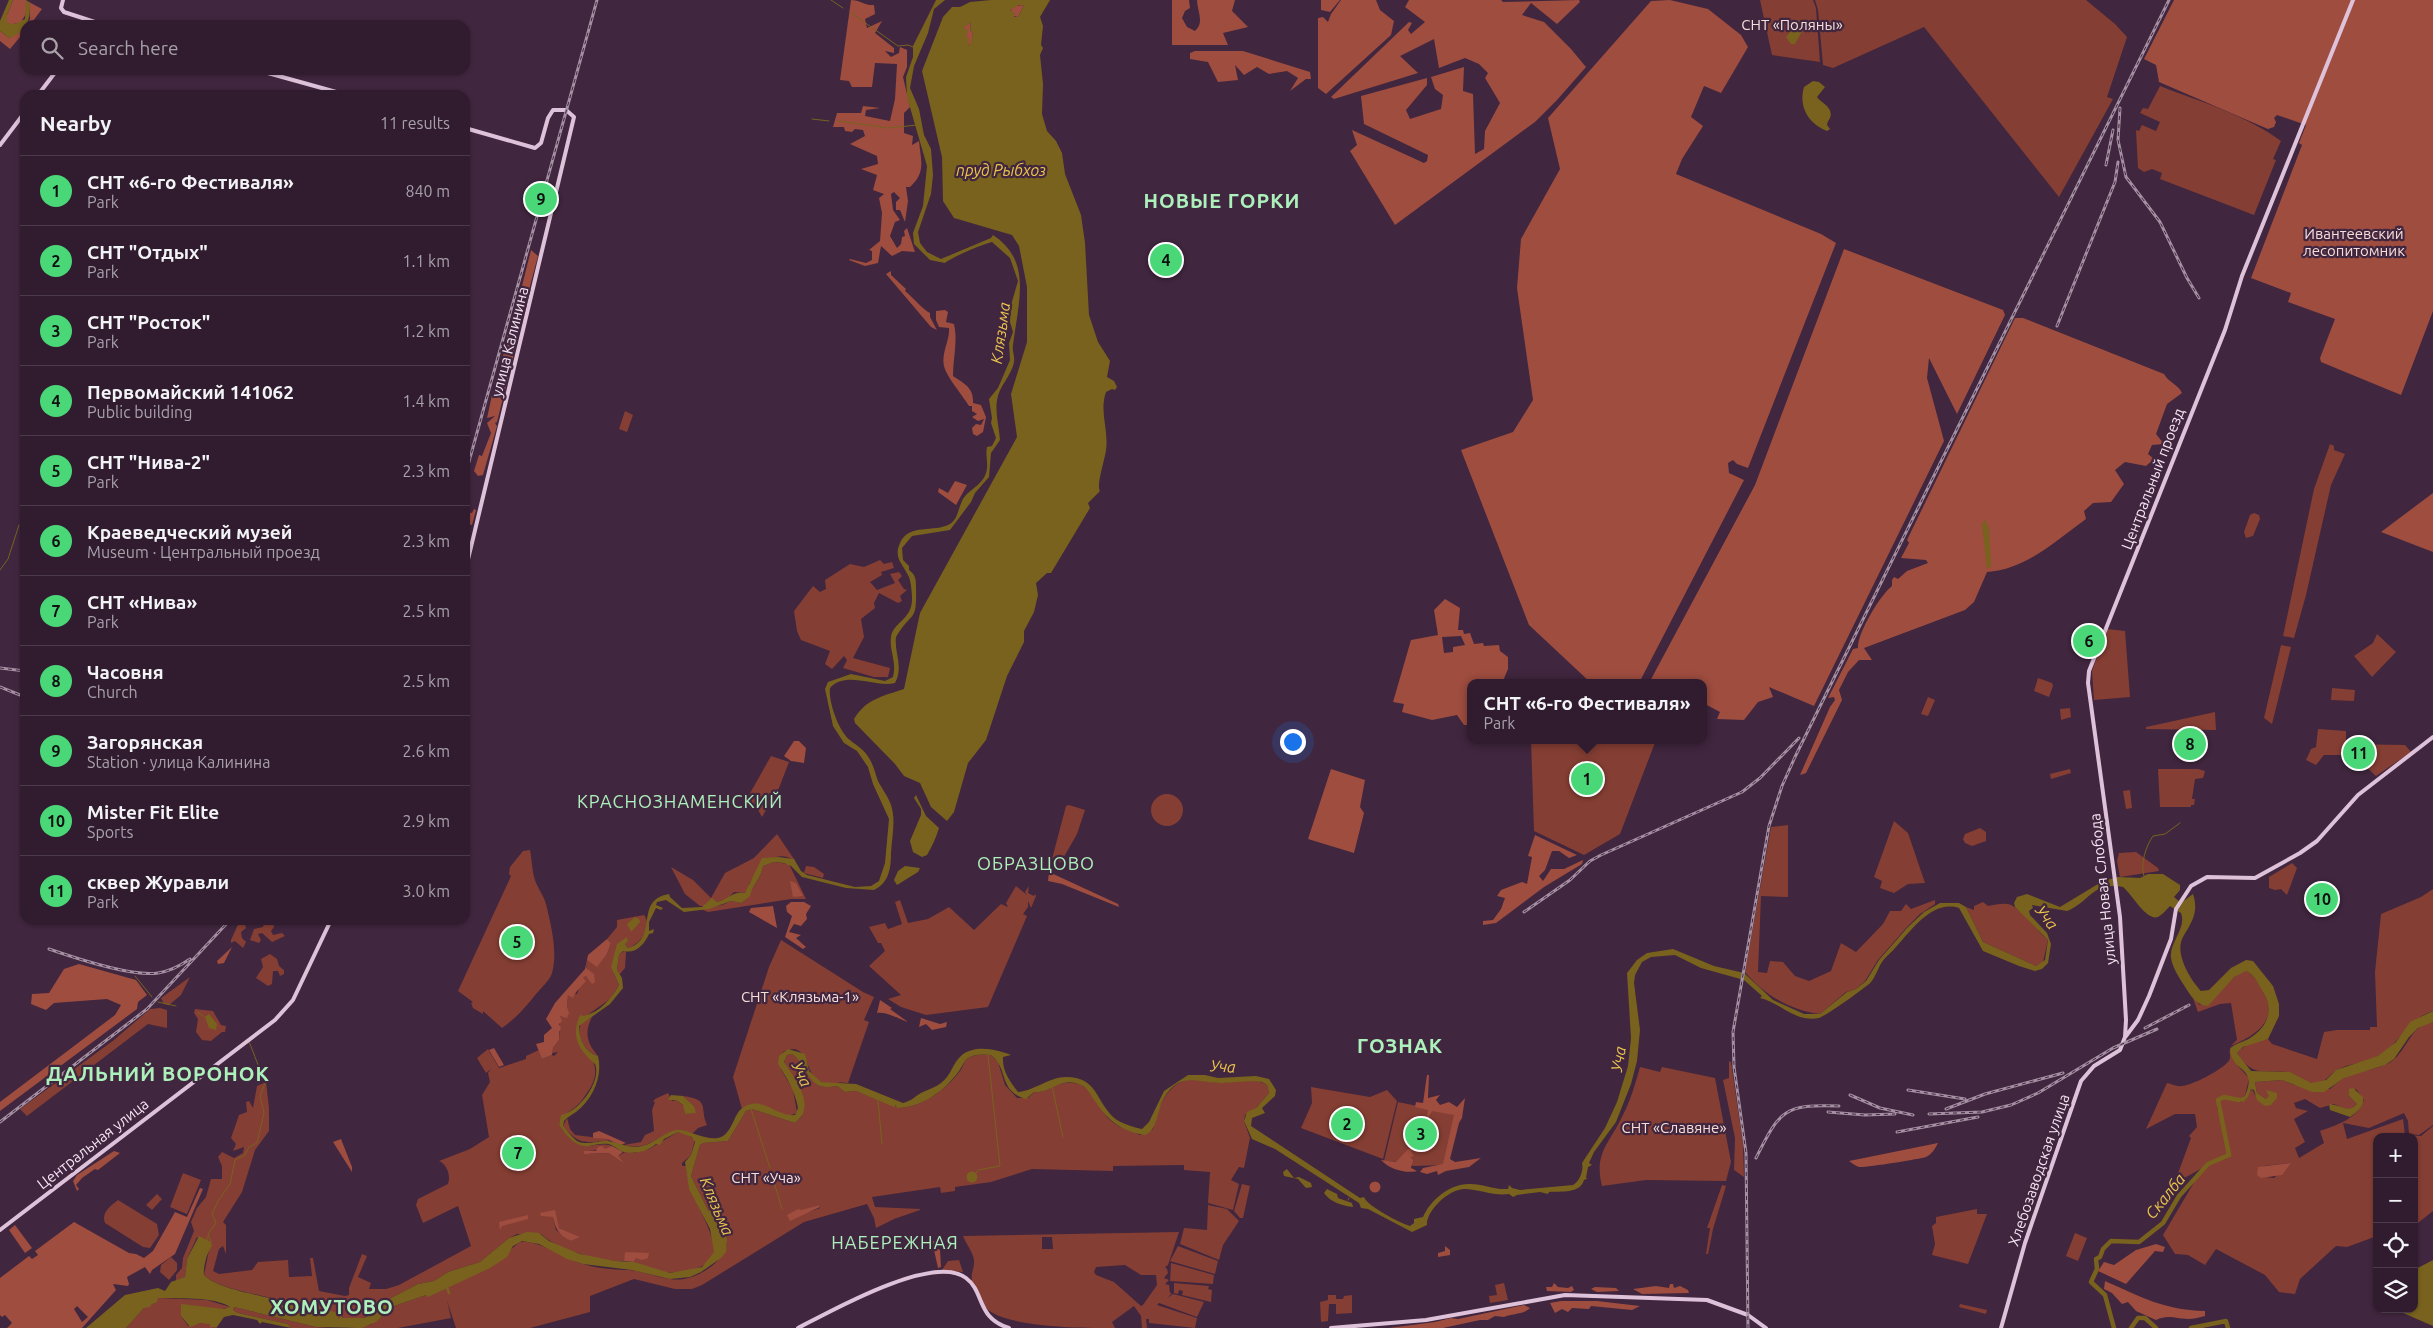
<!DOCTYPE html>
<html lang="en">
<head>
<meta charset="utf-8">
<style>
  body { margin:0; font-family:Ubuntu,sans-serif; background:#382536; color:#f1f3f6 }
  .controls { position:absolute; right:15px; bottom:15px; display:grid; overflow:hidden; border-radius:10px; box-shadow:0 1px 4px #0004 }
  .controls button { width:45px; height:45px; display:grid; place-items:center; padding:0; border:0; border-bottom:1px solid #4b3a4a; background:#301c2e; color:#f1f3f6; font:25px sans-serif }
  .you { position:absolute; left:1292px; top:741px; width:18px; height:18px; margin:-12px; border:4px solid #fff; border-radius:50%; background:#1a73e8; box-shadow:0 0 0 8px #1a73e833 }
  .badge { display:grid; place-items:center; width:32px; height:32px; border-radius:50%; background:#49d778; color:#111; font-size:16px; font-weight:700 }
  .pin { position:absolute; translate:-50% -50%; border:2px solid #fff; box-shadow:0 1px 5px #0006 }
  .popup { position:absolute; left:1467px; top:679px; width:240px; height:65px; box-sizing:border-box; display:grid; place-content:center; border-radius:10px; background:#301c2e; filter:drop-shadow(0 1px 4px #0005); font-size:16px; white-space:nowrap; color:#a8a1aa }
  .popup b { font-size:19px; color:#f1f3f6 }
  .popup::after { content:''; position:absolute; left:50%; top:100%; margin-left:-10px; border:10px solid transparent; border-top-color:#301c2e }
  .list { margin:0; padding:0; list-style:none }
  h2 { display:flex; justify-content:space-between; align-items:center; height:65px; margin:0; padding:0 20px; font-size:21px }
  h2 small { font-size:16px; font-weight:400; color:#a8a1aa }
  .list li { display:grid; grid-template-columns:32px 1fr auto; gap:15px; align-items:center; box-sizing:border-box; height:70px; padding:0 20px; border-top:1px solid #4b3a4a }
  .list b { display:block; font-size:19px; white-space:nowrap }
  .list p { margin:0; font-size:16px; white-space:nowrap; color:#a8a1aa }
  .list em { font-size:16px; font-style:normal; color:#a8a1aa }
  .icon { flex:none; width:28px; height:28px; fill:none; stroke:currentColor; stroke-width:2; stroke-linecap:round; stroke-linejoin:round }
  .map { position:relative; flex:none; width:2433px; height:1328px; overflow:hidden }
  .search { position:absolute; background:#301c2e; box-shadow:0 1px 4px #0004; left:20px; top:20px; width:450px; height:55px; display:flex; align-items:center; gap:12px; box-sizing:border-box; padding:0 18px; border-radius:15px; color:#a8a1aa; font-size:19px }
  .panel { position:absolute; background:#301c2e; box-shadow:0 1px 4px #0004; left:20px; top:90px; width:450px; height:835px; border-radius:15px }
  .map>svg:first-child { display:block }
  .green { fill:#853e33; fill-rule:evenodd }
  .forest { fill:#9f4d3f; fill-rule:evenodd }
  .water { fill:#78621e; fill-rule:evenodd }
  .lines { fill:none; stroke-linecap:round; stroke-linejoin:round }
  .stream { stroke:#78621e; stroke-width:1 }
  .canal { stroke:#78621e; stroke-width:2.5 }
  .river { stroke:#78621e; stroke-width:4.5 }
  .major { stroke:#dec2da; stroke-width:4 }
  .rail-casing { stroke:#a590a3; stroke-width:3 }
  .rail { stroke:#40263e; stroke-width:1; stroke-dasharray:4; stroke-linecap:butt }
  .labels { text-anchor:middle; stroke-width:4.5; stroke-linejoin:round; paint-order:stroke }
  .park-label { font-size:15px; fill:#f7ded9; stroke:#40263e }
  .street-label { font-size:15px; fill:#f6e5f4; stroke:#40263e }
  .water-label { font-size:16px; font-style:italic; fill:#ebc44c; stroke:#40263e }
  .quarter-label { font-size:18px; letter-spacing:1px; fill:#acf0bb; stroke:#40263e }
  .district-label { font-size:20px; font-weight:bold; letter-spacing:1px; fill:#acf0bb; stroke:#40263e }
</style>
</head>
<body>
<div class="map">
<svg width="2433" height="1328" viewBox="0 0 2433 1328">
  <rect width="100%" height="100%" fill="#40263e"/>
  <!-- green -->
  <path class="green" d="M1760 0H1813L1816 8 1820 62 1772 55Z
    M1815 0H2086L2115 24 2127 37 2107 97 2113 99 2059 197 1924 27 1833 68 1823 65 1818 10Z
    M2160 86C2201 102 2246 115 2281 141L2273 159 2276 160 2254 215 2160 179 2162 173 2152 169 2144 172 2138 168 2136 130 2139 131 2142 125 2156 131 2160 122 2140 113 2143 108 2148 109Z
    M625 411 633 415 627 432 619 429Z
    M2330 444 2334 446V450L2345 454 2331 485 2306 595 2294 638 2283 636 2314 489Z
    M2254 513 2259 515 2260 519 2253 536 2246 538 2244 532 2250 515Z
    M880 560 884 564 892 562 894 568 881 572 882 575 870 582 877 590 895 583 890 574 899 572 902 576 898 580 904 589 907 590 900 596 902 601 898 603 879 593 874 603 875 608 861 619 864 637 853 658 890 668 888 677H874L843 668 847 660 844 656 832 669 825 664 830 651 801 640 797 631 794 611 813 586 820 592 826 589 825 580 850 564 864 567Z
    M2107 629 2125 631 2130 697 2094 700 2092 671Z
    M2377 634 2396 652 2372 677 2354 656 2373 643Z
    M2281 645 2291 647 2272 724 2264 718Z
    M2038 678 2052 683 2053 686 2049 697 2034 691Z
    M2332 688 2355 690 2354 701 2331 700Z
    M1928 697 1935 700 1928 716 1921 714Z
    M2070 708 2071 717 2061 720 2060 709Z
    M2215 712 2216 730 2146 729V727Z
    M2318 729 2346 731V744L2405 745 2411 752 2376 776 2353 755H2324L2316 765 2306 760 2311 749 2316 747Z
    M1531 740H1656L1620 834 1584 855 1534 831Z
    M771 756 789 762 779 788 762 817 757 808 752 809 745 802Z
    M2070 769 2071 773 2051 779 2050 774Z
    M2158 769H2198L2205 771 2203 778 2195 779 2192 799H2195L2194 805H2191V807H2160Z
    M2130 790 2132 808 2126 809 2123 791Z
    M1151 810a16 16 0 1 1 32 0a16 16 0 1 1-32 0Z
    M1069 805 1085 810 1077 834 1061 862 1052 859 1066 806Z
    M1894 821 1908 833 1925 883 1908 884 1894 893 1880 888 1882 881 1874 877Z
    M1788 825V897L1761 896 1758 972 1767 973 1770 961 1783 962 1795 976 1809 981 1831 971 1841 943 1856 952 1883 924 1890 911H1901L1906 904 1911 909 1935 900V904L1920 914 1907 927 1878 960 1865 981 1856 989 1846 992 1820 1014C1790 1010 1764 995 1745 972L1771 827Z
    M1980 828 1986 832V841L1972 846 1965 843 1963 839 1965 834Z
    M777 834 796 862C775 846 761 867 749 884V887L745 893 734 892 728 898 718 902 712 899 714 902 709 906H700L685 894 671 867 693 880 711 898 725 873 754 858Z
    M530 850C532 860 532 871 535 880 537 887 544 896 546 904 551 925 558 952 552 973 550 980 541 988 536 994 525 1008 515 1019 502 1028L483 1011V1014L473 1008 471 1003 473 1002 458 991 511 876 509 874 510 867 523 851Z
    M2136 852 2158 868 2159 871 2120 877 2117 861 2119 853Z
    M774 862 789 864 806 899H791L708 912 701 909 722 905 731 901 741 903C748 895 762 877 763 866Z
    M2292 863 2297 868 2287 895 2281 889 2275 890 2269 888V877Z
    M806 866 814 867 824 874 823 878 804 873Z
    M1016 886 1027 895 1025 892 1029 886 1028 893 1034 896 1035 894 1036 896 1031 908 1028 901V907L1023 914 1027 916 988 1007 926 1015 901 1007 888 999 901 995 869 966 885 951 881 943H878L869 927 885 923 888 929 902 924 895 902 900 900 908 923 928 919 949 907 974 930 1001 904 1008 907 1006 903Z
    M2433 889V1011C2405 1020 2401 1044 2377 1057 2365 1063 2349 1063 2337 1070 2328 1075 2324 1086 2311 1083 2302 1082 2296 1073 2287 1072 2261 1070 2253 1077 2237 1053 2245 1044 2256 1041 2268 1039L2272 1044 2317 1059 2324 1032 2337 1030H2370V1027H2377L2375 972 2381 914 2421 897Z
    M1983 902 1988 906C1994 905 2002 903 2008 904 2018 905 2039 933 2048 940L2043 962 2036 966 1983 942 1966 907 1974 910V906Z
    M644 915C653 927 641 944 628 948L625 944 628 938 612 963 614 974 619 985 610 999 579 1021 576 1035C589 1055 604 1066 589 1090 585 1096 580 1104 574 1108 567 1114 561 1115 559 1125 564 1133 577 1147 588 1146 597 1145 604 1143 612 1146L609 1149 589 1151 590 1154 609 1153 618 1156 627 1151 634 1153 649 1149 678 1132 686 1134 695 1139 691 1155 682 1163V1166H686C688 1197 711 1221 715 1252 710 1256 708 1263 702 1266 683 1276 652 1275 634 1262L636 1257 646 1255 626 1252 624 1261C603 1263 556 1249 541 1234H517L509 1238 480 1262 448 1272 434 1281 418 1284 389 1299H381C373 1315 358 1327 340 1316L339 1319C327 1309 310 1303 295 1307 289 1297 221 1293 204 1275L209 1250 197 1237 187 1259 185 1277 176 1281V1275L182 1268 183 1258 194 1231 191 1222 197 1208 206 1197 211 1179H222V1166L218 1157 222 1152 234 1158 243 1153 244 1147 233 1151 236 1144 231 1138 239 1115 247 1112 246 1102 249 1101 253 1108 257 1086 266 1082 269 1108V1131L255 1150 242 1192 223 1222 226 1225V1254L223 1246 219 1249 213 1271 219 1274 252 1270 258 1262 288 1260 289 1277 312 1276 310 1258H313L319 1291 345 1296 349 1295V1288L362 1254 367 1256 358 1277 371 1283 369 1289H386L399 1285 471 1246 458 1206 423 1223 416 1205 418 1199 448 1184C451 1176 447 1164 439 1161L470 1149 489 1137 482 1095 490 1082 488 1073 491 1069 486 1073 477 1058 488 1049 499 1068 526 1059V1056L539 1050 542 1059 552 1055 554 1056 558 1052 552 1053 553 1048 559 1040 560 1017 567 1007 568 995 577 994 583 978 591 973 586 969 587 960 600 962 607 954 611 943 607 939 617 927V920ZM553 1217 559 1228 579 1237 571 1241 556 1230Z
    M240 920H244L246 928 241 932 242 938 246 942 243 948 235 941 231 943V940Z
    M265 920H273L274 927 271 931 273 935 282 933 285 936 272 942 262 933 258 934 261 940 259 943 250 940 254 929 263 927Z
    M781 940 863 992 874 997 864 1020 869 1022 848 1083C841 1081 828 1085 821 1082 804 1076 809 1038 783 1052L781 1069 793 1090 797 1112C782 1125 762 1092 742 1109L733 1077 769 967Z
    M624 951 626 952 625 968 619 975 617 970 619 955Z
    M270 954 277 959 279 966 284 970V974L280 976 278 971H273L272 984 268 986 256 978 263 967 261 959Z
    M2246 971C2254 975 2257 981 2261 988 2281 1019 2258 1034 2231 1046L2238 1066 2249 1078 2245 1096 2236 1100 2242 1102 2252 1089 2255 1095 2271 1105 2269 1096V1099H2266L2257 1093 2255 1082 2282 1080 2294 1085 2330 1089C2337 1083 2343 1077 2352 1074 2366 1070 2380 1069 2392 1061 2408 1049 2411 1024 2433 1022V1125L2419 1135 2409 1134 2408 1121 2404 1113 2369 1128 2343 1123 2347 1139 2403 1119 2405 1135 2421 1136 2433 1126V1211L2414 1226V1137H2377V1236L2347 1247 2336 1246 2300 1279 2295 1294 2279 1292 2265 1275 2216 1249 2205 1265 2188 1255 2175 1254 2163 1235 2199 1174 2208 1164 2229 1155 2227 1137 2218 1104 2217 1107 2225 1137 2227 1154C2211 1161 2199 1171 2184 1178L2177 1176 2191 1138 2189 1136 2197 1127 2195 1114H2175L2146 1129 2167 1083C2172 1084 2177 1087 2182 1086 2193 1085 2219 1071 2227 1063 2235 1056 2223 1051 2237 1040L2231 1003 2220 1004 2198 1012 2193 998 2200 1005 2240 972ZM2356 1089 2364 1100C2357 1119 2337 1125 2320 1131L2324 1143 2299 1158 2295 1148 2305 1142 2294 1119 2308 1111 2296 1108 2294 1103 2305 1099 2320 1108 2334 1104C2344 1108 2348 1113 2357 1104L2349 1096ZM2290 1163 2274 1178 2266 1177 2264 1166Z
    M190 977 181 995 169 1005 164 1004 161 998Z
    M160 1008 167 1010V1028L148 1024 27 1116 20 1109 114 1040 150 1009Z
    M195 1009 213 1011 221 1025 226 1026 225 1032H222L211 1041 202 1040 196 1032 198 1019 194 1013Z
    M592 1017C584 1032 587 1044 598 1056 585 1052 575 1036 581 1023Z
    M792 1054C805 1062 809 1087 826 1087 829 1088 833 1086 837 1086L845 1092 856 1091 894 1106 898 1105 897 1108C921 1108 946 1090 960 1071 963 1067 964 1061 968 1058 975 1054 984 1054 991 1055L998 1062 1005 1085 1017 1098H1028L1034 1092C1050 1094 1055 1078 1079 1084 1092 1088 1099 1110 1109 1119 1118 1128 1129 1130 1140 1135L1153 1129C1157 1108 1169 1078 1195 1079 1204 1080 1212 1083 1222 1083 1236 1082 1254 1077 1267 1085L1269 1093 1256 1108 1245 1115 1244 1121 1250 1138 1244 1168 1239 1167 1231 1180 1239 1184 1233 1210 1208 1203 1210 1172 1184 1170V1165L1113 1166V1171L1032 1169 991 1182 955 1187V1191L941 1193 940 1187 872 1197 875 1207 920 1209V1210L894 1219 876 1228 874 1218 867 1204 804 1222 702 1285 692 1289H675L634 1279 590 1296V1312L530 1328H456L447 1301 451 1318 398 1328H348L370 1325 397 1305 426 1295 429 1296C445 1283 472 1277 490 1267 501 1262 515 1243 521 1242 535 1239 564 1257 577 1262 592 1268 614 1270 629 1270 642 1271 657 1277 670 1279 692 1283 722 1265 727 1244L713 1214 708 1210 691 1176 700 1145 703 1143 728 1141 746 1111 752 1109 795 1123 802 1116 793 1078 784 1062 787 1055ZM819 1205 820 1208 803 1214 787 1215Z
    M1729 1061 1731 1062 1743 1144 1744 1177 1734 1170 1735 1138 1723 1080 1729 1078Z
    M1640 1067 1660 1072 1662 1067 1715 1078 1731 1162 1726 1181 1646 1180 1602 1186C1594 1154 1608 1145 1621 1119 1630 1102 1635 1085 1640 1067Z
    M1311 1087 1370 1097 1387 1090 1397 1101 1383 1159 1301 1128 1312 1103Z
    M668 1093 672 1101 676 1100 684 1106 685 1114 689 1113 694 1106 683 1096C711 1100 699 1107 707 1125L698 1128 692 1134C663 1122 655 1154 624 1145L641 1142 645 1135 654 1131 652 1110 655 1102H653L655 1099Z
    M1398 1102 1456 1114 1444 1165 1414 1166 1399 1162 1384 1161Z
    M567 1118 570 1129 575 1135 607 1139 609 1141C584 1142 580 1146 563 1126Z
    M183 1173 201 1180 187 1214 170 1207Z
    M1242 1184 1250 1186 1243 1218H1240L1234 1211Z
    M1722 1185 1726 1186 1713 1229 1708 1254H1706L1710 1228H1707Z
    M157 1194 162 1199 152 1210 146 1205Z
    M118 1200 157 1224 159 1235 150 1248 143 1247 105 1223C101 1213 110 1206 118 1200Z
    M1208 1205 1227 1209 1239 1221 1223 1245 1219 1260 1180 1244 1184 1228 1207 1230Z
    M1977 1209V1214H1987L1968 1264 1932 1255 1935 1244 1932 1226 1936 1223V1217Z
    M1179 1232 1168 1265 1165 1267 1167 1269 1168 1273 1164 1278 1169 1280 1165 1284 1169 1285 1170 1293H1172L1167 1298 1173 1294 1204 1302 1197 1317 1159 1303 1157 1305 1197 1318 1195 1328 1149 1323V1319H1146L1147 1328H1142L1141 1316 1134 1306 1112 1322 1115 1328C1081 1328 1013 1328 988 1310 981 1302 977 1292 973 1283 969 1275 975 1269 974 1260 973 1252 966 1244 963 1236ZM1042 1237H1052L1053 1249H1042ZM1125 1265 1141 1275H1156L1157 1285 1143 1305 1141 1306 1114 1282 1096 1275 1094 1272 1096 1267Z
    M2075 1233 2087 1238 2078 1261 2066 1256Z
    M1178 1246 1218 1261 1215 1274 1170 1261Z
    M171 1257 177 1263V1270L169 1280 160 1272 161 1265Z
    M959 1260 963 1272 942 1270 948 1261Z
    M1171 1263 1214 1275 1213 1284 1170 1281Z
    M1174 1283 1209 1286 1208 1289 1212 1290 1211 1302 1182 1295 1183 1291 1179 1290 1178 1294 1174 1293Z
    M1504 1283 1508 1300 1490 1303 1489 1296 1497 1295 1495 1285Z
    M1328 1295H1336V1299H1343L1344 1296 1352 1295V1313L1336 1314V1304H1329L1328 1321 1321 1322 1320 1302 1328 1300Z
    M158 1298 207 1300 230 1307C219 1313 193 1304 181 1305V1316L188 1326 206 1322 218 1328H126L144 1308 155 1303Z
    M1960 1304 1987 1310 1986 1314 1959 1307Z
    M234 1307 316 1327 328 1328H291L288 1324 238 1313 233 1310Z"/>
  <!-- forest -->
  <path class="forest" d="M13 0H26V14L21 22 11 25 7 23V15Z
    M851 0C860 0 865 6 874 5L875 14 865 19 867 28 882 21 875 33 894 48V53L885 51 891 57 899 53 900 47 907 50V67L903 77 910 107 904 113V133L913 136 912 145 919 141C921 162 926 172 910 187H906L908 201 905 222 900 210H896V202L900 198 894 192 891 194 893 210 900 220 895 222 890 236 897 248 901 244 902 237 905 236 904 231 907 228 915 252 902 251 892 256 881 246 878 263 865 266 849 260 850 259 866 263 872 260V251L869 250 880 241 882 213 879 198 884 194 873 190 877 175 861 169 878 164 877 156 850 144 865 136 863 130 855 129 852 132 845 131 844 127H833L837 113H861L863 106 880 108 866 110 865 116 890 121 895 99 897 64 875 63 872 87H852L849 81 840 80Z
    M1172 0H1189L1190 8 1185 11 1182 18 1187 27 1195 31C1205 22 1197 11 1197 0H1235L1232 11 1248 27 1223 33 1228 45H1172Z
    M1321 0H1340L1330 12 1321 10Z
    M1341 0H1376L1380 10 1394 21 1391 35 1326 94 1318 88V18L1323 17 1328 22 1331 14Z
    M1409 0H1501L1503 2 1579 0 1580 2 1557 24 1531 3 1522 15 1544 22 1571 49 1586 67 1557 100 1535 122 1395 225 1350 151 1357 145 1352 130 1424 163 1427 161 1428 155 1364 124 1361 96 1427 78V85L1406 110 1410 119 1441 109 1443 95 1435 89 1431 77 1464 67 1463 91 1473 94 1475 154 1484 149 1485 131 1500 103 1485 78 1488 73 1479 64 1465 58 1439 68 1434 39 1400 56 1418 73 1334 99 1331 97 1409 22 1412 23 1408 30 1411 34 1425 22 1405 7Z
    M1670 0 1708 9 1741 35 1748 47 1721 93 1704 86 1691 117 1703 126 1682 159 1676 174 1821 234 1836 243 1748 468 1737 464 1733 460 1728 463 1729 473 1744 480 1639 683H1591L1529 625 1461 450 1513 432 1533 400 1517 288 1521 239 1560 169 1548 118 1651 1Z
    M2174 0H2433V311L2401 395 2321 362 2320 358 2335 319 2288 302 2291 293 2251 278 2302 145 2299 143 2306 125 2277 115 2274 118 2276 122 2274 127 2268 129 2159 82 2156 65 2144 59Z
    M29 2 42 9 30 25H27L30 19Z
    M1024 5 1018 17 1013 16 1010 12 1013 6Z
    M971 22 970 30 973 33 971 47 968 44 963 28 964 26Z
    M25 27V31L10 49 0 41V31L9 38Z
    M1195 51H1243L1310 72 1311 79H1306L1290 91 1298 78 1287 71 1269 74 1257 67 1244 75 1235 65 1238 80 1218 82 1208 62 1190 59V53Z
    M1844 249 2003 310 2005 315 1957 414 1929 358 1927 378 1944 441 1814 706 1769 687 1773 697 1758 702 1744 720 1717 719 1720 712 1703 703V683H1649L1755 485Z
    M531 250 538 256 521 320 518 323 513 358 497 422 495 423 497 426 483 475 478 476 474 471 479 455 482 456 491 433 487 423 495 416 487 418 492 395 495 394 509 328 512 326Z
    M891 271V275L906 289 905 291C914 298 921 308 930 313V317L937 330 931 327 886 274Z
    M945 310 948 312 946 322 954 324C958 342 953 358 953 376 965 384 974 388 973 403L981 405 986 417 983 432 977 436 973 434 972 428 976 424 981 425 984 419 978 421 972 417 977 414 972 411V406H969C963 396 946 376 944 366 941 353 950 340 949 328L939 327 936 320V311Z
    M2015 318H2023L2164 374C2169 383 2178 384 2182 393L2167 404 2156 434 2164 444 2152 445 2148 454 2154 459 2146 466 2125 462 2115 470 2124 484 2111 502 2093 503 2084 511 2086 519C2055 541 2027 569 1987 572L1974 602 1965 610 1864 648 1872 660H1859L1848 672 1839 690 1842 700 1806 773 1800 775 1830 707 1835 700 1834 697 1828 698 1853 649 1858 648C1857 634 1880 595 1892 586V580L1894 577 1898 579 1907 571 1928 563 1926 560 1901 558 1909 543 1907 540Z
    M955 481 967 485 956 505 938 492 939 488 948 493Z
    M2433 493V552L2381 532Z
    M474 509 476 510 472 525 465 523V512L472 513Z
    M1445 599 1460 608 1458 630H1463L1464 634 1470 633 1474 644 1483 643 1484 646 1499 645 1500 651 1508 657V669L1503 681 1471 683V725H1464L1457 715 1432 720 1402 712 1404 704 1393 702 1411 640 1438 635 1434 610ZM1461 636 1465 645 1453 647V652L1444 653 1442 637Z
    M794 741H799L806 748 804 763 791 761 784 756Z
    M1331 769 1365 780 1360 807 1364 813 1354 853 1308 839Z
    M1535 835 1577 855 1569 858 1559 851H1552L1545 870 1539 876 1543 881 1551 869H1564L1583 860 1582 864 1544 887 1496 923 1483 925V921L1493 920 1501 909 1505 898 1497 896 1501 890 1522 882 1527 884 1532 857 1528 856Z
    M1049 872 1118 904 1119 907 1062 884 1048 881Z
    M790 881 796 883 803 896 793 897Z
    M791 902H804L811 906 806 914 807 919 801 926 794 924 789 932 801 935 796 938 806 947 803 949 785 937 792 916 787 912 786 906Z
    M773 906 777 928 749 912 751 908Z
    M607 939 611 943 607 954 597 967 587 960 586 968 594 974 595 982 592 984 586 976 583 978 586 981C581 987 575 992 573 998L568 995 567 1007 569 1013 567 1018 560 1016 562 1021 559 1024 561 1028 559 1032V1040L553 1048 552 1055 542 1059 536 1044 544 1042V1035L552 1028 546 1019 555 1003 585 969 588 955Z
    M232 947 224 963 218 964 217 961Z
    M79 964 136 980 147 995 138 1002 137 1009 0 1111V1102L115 1015 121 1005 107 999 54 1003 46 1010 31 1004 32 994 49 993 64 969Z
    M880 1000 892 1008 890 1009 908 1022C898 1019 887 1011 877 1013Z
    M921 1018 940 1024 947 1022 946 1027 932 1030 926 1024 919 1027Z
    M494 1048 504 1065 499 1067 489 1050Z
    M1427 1075H1429L1428 1098 1440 1095 1436 1100 1440 1105 1449 1102 1457 1107 1465 1098 1462 1118 1459 1123 1450 1159 1455 1162 1481 1158 1469 1167 1446 1171 1438 1175 1437 1171 1427 1174 1420 1172 1423 1168 1443 1164 1454 1115 1432 1111 1427 1119 1428 1110 1415 1107 1416 1102 1423 1103Z
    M599 1131 626 1143 620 1145 607 1139 593 1138V1133Z
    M341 1139 352 1167V1172L333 1142Z
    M1938 1143C1935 1149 1932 1154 1926 1157 1920 1159 1864 1168 1859 1167 1856 1166 1852 1163 1849 1161Z
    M602 1146 605 1149 612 1146 623 1152 618 1156 624 1163 609 1153 584 1154V1151H596L598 1147Z
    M1408 1149 1413 1150 1411 1151 1414 1156 1410 1157 1413 1160 1411 1168 1417 1171C1406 1174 1389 1169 1381 1160L1396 1162Z
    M114 1151 120 1153 98 1170 95 1169 82 1178 76 1185 79 1189 77 1191 73 1181 77 1175Z
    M2291 1163 2282 1175 2261 1178 2257 1175 2258 1167Z
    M1369.5 1187a5.5 5.5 0 1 1 11 0a5.5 5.5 0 1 1-11 0Z
    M200 1188 203 1189 175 1254 152 1270 150 1274 145 1267 127 1277 129 1284 128 1286 113 1284 116 1290 82 1328H7L12 1323 5 1315 2 1317 0 1315V1278L29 1256 32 1259 38 1255 35 1251 74 1222 129 1253 136 1254 144 1258 153 1251 175 1212 187 1217ZM77 1306 88 1317 82 1322 74 1309Z
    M819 1205 820 1207 790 1221 787 1215 798 1209 801 1210Z
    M555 1210 559 1228 580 1237 571 1241C559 1235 556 1230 553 1217L541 1216 540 1213Z
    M528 1215V1219L502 1226 500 1230 499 1222Z
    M15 1225 32 1248 25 1253 9 1230Z
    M932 1241H937L934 1242V1247L940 1250 941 1267 938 1268Z
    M2156 1244 2165 1247 2163 1252 2155 1251 2126 1284 2098 1271 2104 1262 2114 1265 2136 1250Z
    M1445 1246 1450 1250V1255L1438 1257V1253L1445 1251Z
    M625 1252 649 1253 648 1258 642 1260 636 1258 634 1262 624 1261Z
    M2105 1281C2141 1297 2164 1310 2205 1311V1316C2200 1317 2194 1319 2188 1319 2175 1319 2169 1314 2156 1320L2136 1311 2128 1302 2122 1304 2112 1293 2104 1289Z
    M1554 1283 1558 1287 1568 1288 1572 1286 1574 1290 1571 1292 1547 1291 1546 1287H1552Z
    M1670 1284H1673L1674 1288 1680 1286 1688 1290 1689 1293 1642 1294 1633 1289 1656 1286 1669 1288Z
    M1595 1287 1616 1288 1619 1291 1597 1292 1591 1289Z
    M1561 1301H1597L1640 1306 1632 1310 1591 1306 1589 1309 1572 1308 1568 1312 1562 1309 1555 1313 1550 1303Z
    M1524 1305 1530 1308C1523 1315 1512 1313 1504 1317L1495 1316 1488 1320H1480L1443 1328H1389L1435 1322 1451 1318 1458 1319Z"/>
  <!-- water -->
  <path class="water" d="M9 0H13L7 15V23L15 24 25 19 26 0 29 2C32 19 26 32 9 38L0 31V21Z
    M936 0H945L934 9 928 33 914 66 910 88 919 109 924 135 931 149 933 175 931 194 918 232 920 243 927 252 941 259 991 238 993 235C1032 261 1019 299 1013 345 1012 352 1015 356 1014 362 1012 375 999 386 997 400 995 414 999 426 1000 440L991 453 989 477 975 493 971 502 950 530 912 536 902 548 903 560 909 566V570C916 575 916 580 916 588 917 624 912 610 896 637 894 653 904 666 895 683 875 688 846 670 830 688 828 701 839 732 850 740 857 746 864 749 869 758 874 766 875 773 878 781 882 789 888 796 891 805 896 820 892 836 891 853 891 868 889 883 874 890L846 888 802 877 791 866 784 863 774 862 763 866C762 877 751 887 750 896L741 903 731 901 709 909 684 912 666 900 657 902 656 905 663 908 661 910 656 908 649 922V931L654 929 653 933 649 934C644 945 636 954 623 951L619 955 617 970 622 978 623 988 610 1004 579 1026C579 1040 585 1052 598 1056 603 1076 593 1099 576 1112 572 1115 567 1117 564 1121L563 1126C568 1131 573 1139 579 1142 587 1145 598 1141 606 1141 618 1141 629 1150 642 1146 654 1144 665 1131 677 1130 689 1129 711 1144 723 1136 735 1128 733 1110 748 1105 764 1098 778 1117 795 1115L798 1108C795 1091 787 1078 778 1064L779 1056 788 1049 805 1054 809 1071 821 1082 856 1084 903 1103C912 1101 916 1095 923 1092 929 1089 936 1087 941 1083 951 1076 953 1062 962 1055 976 1044 998 1050 1011 1055L1003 1057C1002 1071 1010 1082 1018 1092 1034 1091 1049 1077 1066 1077 1097 1077 1095 1099 1113 1117 1120 1123 1133 1127 1142 1129L1149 1122 1164 1091 1188 1075H1205L1218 1078 1256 1076 1269 1079 1276 1090 1275 1096 1262 1108 1265 1113 1252 1118 1251 1126 1360 1198 1364 1197C1367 1206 1400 1223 1410 1226L1414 1223V1219L1423 1217C1430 1200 1451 1183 1470 1184 1483 1184 1494 1190 1508 1189L1509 1185 1512 1188 1520 1190 1573 1185C1579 1182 1584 1171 1582 1163L1605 1128 1617 1102 1628 1066 1631 1038 1627 973 1637 960 1647 953 1673 949 1714 966 1744 973 1773 1000 1804 1014H1820L1847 992 1856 989 1866 981 1879 960 1907 928 1924 912 1940 903H1959L1966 907 1983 942 2036 966 2045 960 2048 940 2015 907 2014 903 2017 897 2027 894 2060 907 2103 881 2118 877 2140 878 2148 874H2163L2180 885V890L2174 897 2181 903 2193 894C2199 912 2192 922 2183 937 2174 953 2190 979 2201 991L2209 990 2231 968 2246 960 2253 961 2273 986 2279 1004V1016L2268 1039 2243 1047 2237 1053 2251 1071 2290 1072 2311 1083 2326 1080 2336 1070 2378 1056 2396 1042 2410 1022 2433 1011V1022L2418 1028 2409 1037 2394 1059 2385 1065 2344 1078 2324 1092H2312L2282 1080 2255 1082 2257 1093 2266 1099 2269 1096 2266 1090 2277 1093V1098L2271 1105 2265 1106 2257 1100 2254 1090 2251 1089 2248 1097 2243 1102 2235 1100 2245 1096C2258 1065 2232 1074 2230 1049 2235 1043 2244 1042 2250 1038 2268 1027 2274 1009 2263 992 2258 984 2255 975 2246 971L2234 977 2208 1006C2197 1005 2193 999 2187 990 2181 980 2173 970 2171 958 2169 942 2187 928 2181 913L2170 906C2167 909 2162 915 2158 917 2146 921 2132 894 2123 887 2092 881 2091 901 2067 911L2032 905 2033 908 2029 911 2030 915 2047 933 2051 944 2048 963 2042 969 2035 971 2019 966 1983 951 1959 908C1932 899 1910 932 1895 948 1891 953 1886 956 1882 962 1878 968 1876 976 1871 982 1867 987 1824 1017 1819 1018 1796 1023 1781 1003 1760 998L1762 996 1744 980 1701 968 1675 955 1651 957 1642 962 1635 975 1634 983 1640 1030 1637 1061 1631 1084 1616 1122 1594 1152 1589 1163 1592 1165 1588 1167 1586 1178H1588L1584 1180C1580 1194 1561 1191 1549 1192L1548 1194 1540 1192 1517 1195 1513 1197 1509 1194C1494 1196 1481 1190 1466 1189 1449 1188 1426 1211 1427 1225L1412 1232 1368 1209 1361 1208 1359 1203 1275 1149 1252 1139 1244 1121 1247 1112 1256 1108 1269 1093 1267 1085 1262 1082C1249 1080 1236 1082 1223 1083 1198 1084 1181 1070 1164 1098 1157 1109 1158 1130 1145 1135 1122 1132 1107 1120 1095 1101 1091 1096 1088 1089 1083 1086 1062 1074 1051 1094 1034 1092L1026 1099C998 1091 1009 1069 991 1055 983 1054 974 1054 968 1058 964 1061 962 1067 959 1071 945 1091 921 1108 897 1108L896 1105 894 1107 856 1091 845 1092 837 1086C833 1086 829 1088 826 1087 808 1087 805 1062 792 1054L787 1055 784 1062C792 1074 808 1095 804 1110 803 1116 799 1119 795 1123L752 1109 746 1111 728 1141 703 1143 700 1145 691 1176 708 1210 720 1218 727 1240 726 1252 721 1258 701 1272 690 1277 670 1279 632 1270 583 1264 567 1259 539 1244 522 1241 513 1246 507 1257 490 1268 428 1297 426 1295 397 1305 388 1310 376 1322 362 1328 316 1327 234 1307 233 1310 238 1313 288 1324 291 1328 262 1322 260 1324 257 1320 233 1315 224 1317 217 1327H210V1324L201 1323 190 1327 181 1316V1304L224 1309 230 1307C214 1296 175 1299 158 1298L157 1302 151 1305 150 1307 144 1308 126 1328H86L125 1295 158 1288 165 1291 171 1282 185 1277 187 1259 199 1236 211 1242 212 1246C207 1252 203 1267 204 1275 221 1293 289 1298 295 1307L301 1305 304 1307 307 1305 335 1312 339 1319 340 1315 343 1318H364L372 1314 381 1299H389L418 1284 434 1281 448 1272 480 1262 509 1238 527 1232 539 1233 549 1241 580 1254 615 1261 634 1262 670 1273 702 1267 714 1252 710 1229 689 1189 685 1162 691 1155 695 1142 692 1137 678 1132 664 1139 660 1145 656 1144C646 1152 636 1154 624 1152 619 1151 614 1145 608 1144 601 1143 595 1145 589 1146 576 1148 565 1134 559 1125L561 1115C579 1112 602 1081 595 1064 577 1048 571 1036 580 1015L584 1016C600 1012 611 999 619 985L611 967 617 944 627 937 628 941 625 944 628 948C660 939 633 900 669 894L670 897 682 908 702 907 712 898 717 902C729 899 732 891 745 893L762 858 778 857 794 859 801 871 807 875 855 887 871 886 879 881 885 863 889 819 873 784 868 767 857 751 844 743 833 726 825 689 828 682 851 674 885 681 893 677C897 662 889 650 891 637 893 622 912 620 912 599 912 594 911 582 909 577 903 564 893 558 900 543 909 523 934 533 950 524 958 519 958 509 962 501 967 490 982 486 986 473 989 464 985 456 987 447L992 446 996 438 991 423 992 418 989 399 998 388 1010 360 1009 343 1013 332 1010 322 1011 305 1018 281 1010 258 992 242C983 244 952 257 945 263L930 260 914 244 913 233 923 206 927 166 907 97 906 77 913 57V46Z
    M991 0H1050L1040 17 1043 26 1041 45 1043 48 1040 55 1043 84 1042 114 1047 131 1056 141 1062 153 1065 174 1081 215 1085 243 1089 315 1098 342 1110 361 1107 377 1114 381 1117 387 1115 390 1112 389 1106 392C1099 412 1109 430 1106 450 1105 459 1096 486 1100 491L1088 503 1090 508 1051 573H1047L1036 583 1038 595 1034 612 1024 631V642L1007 676 986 740 968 763 954 812 947 821 931 807 920 783 904 776 895 764 855 723 854 719C866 699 883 696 904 689L920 613 1017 437 1011 394 1027 342V287L1019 246 1012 235 954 218 943 201 942 157 922 71 943 17 952 7H960L970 2ZM1019 5H1024L1018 17H1014L1015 13 1010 10ZM971 22 970 30 973 33 970 46 968 44 969 39 966 37 968 30 963 28Z
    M1800 20 1805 26 1795 44H1791L1786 37Z
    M1813 81 1819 82 1825 87 1817 97C1821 103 1834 107 1830 118 1829 120 1827 122 1827 125L1830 129 1827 131C1809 124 1798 107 1804 87Z
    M1985 520 1989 529 1991 566 1987 569 1982 524Z
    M916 795 926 816 939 828C936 838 932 846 927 855L922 857 913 852 910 841 921 815V809L914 798Z
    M905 866 920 868 918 872 897 885 894 880 898 871Z
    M635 917 639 919 640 922 631 932 627 924Z
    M209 1014 217 1024 216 1030 209 1028 205 1017Z
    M2353 1088 2363 1097C2365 1106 2357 1112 2350 1117L2330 1110 2329 1104C2342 1105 2347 1114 2357 1104L2349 1096V1089Z
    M671 1095 683 1096 694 1106 696 1113 685 1114 683 1105 676 1100H668Z
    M1287 1169 1294 1178 1299 1177 1311 1183 1312 1187 1306 1188 1298 1179 1284 1176 1283 1172Z
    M966.5 1177a5.5 5.5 0 1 1 11 0a5.5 5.5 0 1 1-11 0Z
    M1327 1189 1337 1194 1338 1198 1352 1203 1353 1207C1342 1206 1329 1201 1324 1193Z
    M2433 1260V1326L2394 1309H2414V1270Z"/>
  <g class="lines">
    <!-- stream -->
    <path class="stream" d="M831 0 843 8
      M850 12 898 46 908 45 913 47
      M812 119 829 121
      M838 121 889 128 917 125
      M0 570 8 559 19 525
      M2144 876C2140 864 2146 846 2153 836L2165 834 2180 823
      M135 976 152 997
      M158 1002 176 1006
      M197 1012 205 1017
      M1052 1086 1063 1137
      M878 1100 882 1144
      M751 1109 770 1168
      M771 1172 782 1209
      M976 1173 978 1170 1000 1166 988 1055
      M1348 1200 1349 1198
      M207 1236V1240
      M211 1242 208 1234 216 1223 212 1214 218 1201 230 1184 235 1160 245 1155 249 1147 257 1143 264 1113 260 1096 266 1081C258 1068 255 1055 249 1042"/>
    <!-- canal -->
    <path class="canal" d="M446 1284 449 1293"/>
    <!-- river -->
    <path class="river" d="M2114 1328 2105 1295 2091 1282 2097 1269 2096 1259 2100 1257 2103 1249 2111 1241 2139 1242 2163 1223 2179 1196 2208 1164 2229 1155 2218 1100 2224 1097 2239 1100
      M2131 1328 2138 1318H2145L2156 1328
      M2191 1328 2226 1321 2228 1328"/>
    <!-- major -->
    <path class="major" d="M63 0 61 8 64 12 104 25
      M257 70 347 95
      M38 95 57 70
      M465 128 535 148 541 143 548 118 553 110H566L574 117 465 572
      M0 145 25 112
      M2126 1036 2138 1020 2149 996 2171 939 2176 909 2191 886 2207 877 2255 878 2300 853 2317 841 2358 795 2433 737
      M0 1230 275 1020 293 1000 331 920
      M798 1328C831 1311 933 1253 966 1278 985 1292 976 1318 1009 1328
      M1331 1328 1426 1320 1565 1295 1707 1300 1748 1315 1766 1328
      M2001 1328 2025 1243 2081 1081 2094 1066 2120 1050 2125 1037 2126 1020 2120 917 2088 683 2089 671 2225 330 2242 276 2353 0"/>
    <defs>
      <path id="rail" d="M2120 108 2118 140 2126 177 2160 222 2187 278 2199 298
        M2106 165 2113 130
        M2057 326 2115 182 2118 162
        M465 476 597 0
        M0 668 25 671
        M0 687 25 697
        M1524 912 1570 880 1590 861 1601 855 1742 792 1760 778 1799 738
        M49 949C75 958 132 977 158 973 170 971 180 966 190 959
        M2145 1028 2189 1005
        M1908 1090 1965 1099
        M1850 1095 1880 1108 1913 1115
        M1946 1109 1985 1094 2063 1073
        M1828 1112 1865 1115 1895 1114
        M1929 1114 1982 1112 2011 1105 2038 1093 2113 1048 2157 1029
        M0 1122 147 1009 230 920
        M1897 1132 1978 1117
        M1756 1158C1780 1110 1784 1104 1839 1106
        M1748 1328 1746 1153 1734 1067 1733 1032 1769 826 1782 786 1795 757 2169 0"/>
    </defs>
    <!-- rail casing -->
    <use href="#rail" class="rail-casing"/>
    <!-- rail -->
    <use href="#rail" class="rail"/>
  </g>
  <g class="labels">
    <!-- park labels -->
    <g class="park-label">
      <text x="1792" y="30">СНТ «Поляны»</text>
      <text x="2354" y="239">Ивантеевский<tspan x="2354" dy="17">лесопитомник</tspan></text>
      <text x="800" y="1002">СНТ «Клязьма-1»</text>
      <text x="1674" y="1133">СНТ «Славяне»</text>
      <text x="766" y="1183">СНТ «Уча»</text>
    </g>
    <!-- street labels -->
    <g class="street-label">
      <text transform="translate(510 342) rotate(-76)" y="5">улица Калинина</text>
      <text transform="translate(2153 479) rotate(-69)" y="5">Центральный проезд</text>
      <text transform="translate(2103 889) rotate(-96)" y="5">улица Новая Слобода</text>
      <text transform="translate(93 1144) rotate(-38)" y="5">Центральная улица</text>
      <text transform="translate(2039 1170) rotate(-71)" y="5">Хлебозаводская улица</text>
    </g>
    <!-- water labels -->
    <g class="water-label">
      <text x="1001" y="176">пруд Рыбхоз</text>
      <text transform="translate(1000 333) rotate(-82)" y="6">Клязьма</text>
      <text transform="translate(2047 917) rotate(52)" y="6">Уча</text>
      <text transform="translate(1618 1059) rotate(-80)" y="6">Уча</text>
      <text transform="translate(1223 1066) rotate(3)" y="6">Уча</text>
      <text transform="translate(802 1074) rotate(65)" y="6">Уча</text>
      <text transform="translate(2165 1196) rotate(-51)" y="6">Скалба</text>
      <text transform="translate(717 1206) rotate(67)" y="6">Клязьма</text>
    </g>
    <!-- quarter labels -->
    <g class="quarter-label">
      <text x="680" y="808">КРАСНОЗНАМЕНСКИЙ</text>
      <text x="1036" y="870">ОБРАЗЦОВО</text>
      <text x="895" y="1249">НАБЕРЕЖНАЯ</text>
    </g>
    <!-- district labels -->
    <g class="district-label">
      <text x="1222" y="208">НОВЫЕ ГОРКИ</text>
      <text x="1400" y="1053">ГОЗНАК</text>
      <text x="158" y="1081">ДАЛЬНИЙ ВОРОНОК</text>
      <text x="332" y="1314">ХОМУТОВО</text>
    </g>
  </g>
</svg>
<div class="controls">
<button>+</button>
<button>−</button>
<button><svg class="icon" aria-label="locate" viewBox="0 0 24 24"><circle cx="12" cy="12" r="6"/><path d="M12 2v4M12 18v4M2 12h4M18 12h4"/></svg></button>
<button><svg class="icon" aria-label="layers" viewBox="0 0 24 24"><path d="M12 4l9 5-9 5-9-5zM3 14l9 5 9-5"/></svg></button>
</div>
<div class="you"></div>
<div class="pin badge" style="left:1587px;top:779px">1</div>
<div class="popup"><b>СНТ «6-го Фестиваля»</b>Park</div>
<div class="pin badge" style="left:1347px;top:1124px">2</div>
<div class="pin badge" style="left:1421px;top:1134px">3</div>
<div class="pin badge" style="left:1166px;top:260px">4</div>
<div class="pin badge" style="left:517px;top:942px">5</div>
<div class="pin badge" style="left:2089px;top:641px">6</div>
<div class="pin badge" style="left:518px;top:1153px">7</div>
<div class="pin badge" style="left:2190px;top:744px">8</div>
<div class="pin badge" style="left:541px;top:199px">9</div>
<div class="pin badge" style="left:2322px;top:899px">10</div>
<div class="pin badge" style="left:2359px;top:753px">11</div>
<div class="search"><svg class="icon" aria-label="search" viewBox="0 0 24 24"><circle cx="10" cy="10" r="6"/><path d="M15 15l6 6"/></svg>Search here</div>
<section class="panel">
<h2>Nearby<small>11 results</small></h2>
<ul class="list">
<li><span class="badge">1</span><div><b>СНТ «6-го Фестиваля»</b><p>Park</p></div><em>840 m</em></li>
<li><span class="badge">2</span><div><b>СНТ &quot;Отдых&quot;</b><p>Park</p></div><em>1.1 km</em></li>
<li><span class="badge">3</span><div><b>СНТ &quot;Росток&quot;</b><p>Park</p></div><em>1.2 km</em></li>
<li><span class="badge">4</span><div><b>Первомайский 141062</b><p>Public building</p></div><em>1.4 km</em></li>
<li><span class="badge">5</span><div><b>СНТ &quot;Нива-2&quot;</b><p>Park</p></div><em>2.3 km</em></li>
<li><span class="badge">6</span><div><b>Краеведческий музей</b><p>Museum · Центральный проезд</p></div><em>2.3 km</em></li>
<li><span class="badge">7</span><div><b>СНТ «Нива»</b><p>Park</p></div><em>2.5 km</em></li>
<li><span class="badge">8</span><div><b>Часовня</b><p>Church</p></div><em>2.5 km</em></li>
<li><span class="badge">9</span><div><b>Загорянская</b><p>Station · улица Калинина</p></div><em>2.6 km</em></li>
<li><span class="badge">10</span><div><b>Mister Fit Elite</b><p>Sports</p></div><em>2.9 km</em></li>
<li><span class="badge">11</span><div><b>сквер Журавли</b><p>Park</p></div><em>3.0 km</em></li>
</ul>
</section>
</div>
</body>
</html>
